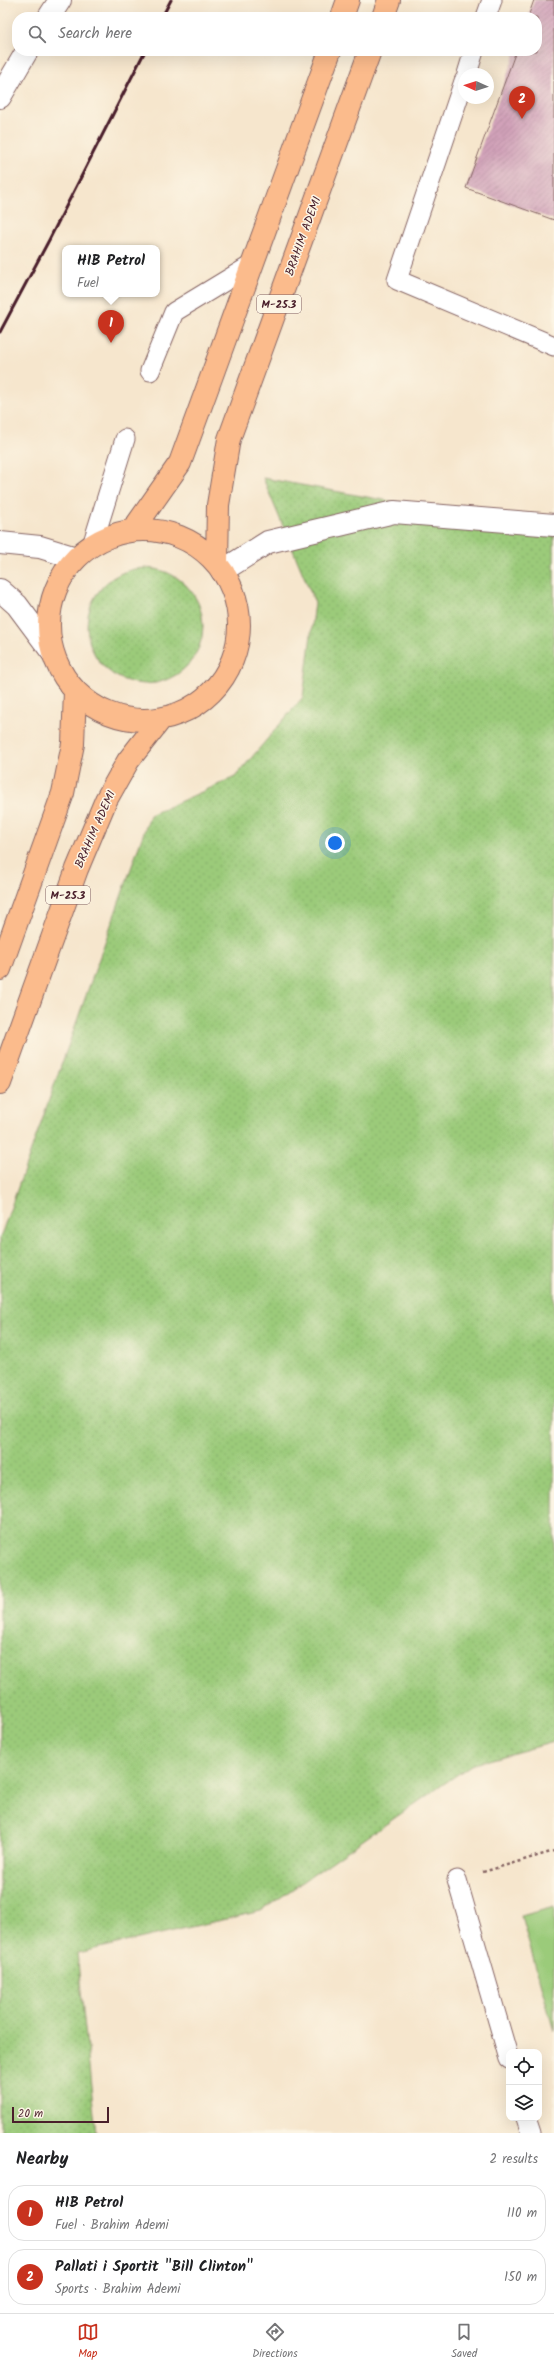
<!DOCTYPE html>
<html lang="en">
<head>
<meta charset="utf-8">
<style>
  body { margin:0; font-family:Kalam,sans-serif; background:#f2f2f2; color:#202124 }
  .controls { position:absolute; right:12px; bottom:12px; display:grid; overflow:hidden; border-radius:8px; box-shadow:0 4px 16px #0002 }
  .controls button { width:36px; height:36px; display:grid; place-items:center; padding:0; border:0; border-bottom:1px solid #e0e0e0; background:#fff; color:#202124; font:20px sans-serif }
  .compass { position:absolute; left:458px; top:68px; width:36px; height:36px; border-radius:50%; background:#fff; box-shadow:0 4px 16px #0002; rotate:273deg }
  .scale { position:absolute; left:12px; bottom:10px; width:97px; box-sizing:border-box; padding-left:4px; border:2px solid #4a1f2b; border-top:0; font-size:11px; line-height:14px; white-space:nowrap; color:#4a1f2b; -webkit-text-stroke:3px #fcf5e5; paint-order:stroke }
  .you { position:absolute; left:335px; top:843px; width:14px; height:14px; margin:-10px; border:3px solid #fff; border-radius:50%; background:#1a73e8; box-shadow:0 0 0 6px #1a73e833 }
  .badge { display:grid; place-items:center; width:26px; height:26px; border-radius:50%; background:#c8321e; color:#fff; font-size:13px; font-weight:700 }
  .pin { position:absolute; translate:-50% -33px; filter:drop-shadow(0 1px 2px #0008) }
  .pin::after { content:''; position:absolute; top:21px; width:14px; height:12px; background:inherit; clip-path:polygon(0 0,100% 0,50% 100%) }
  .popup { position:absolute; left:62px; top:245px; width:98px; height:52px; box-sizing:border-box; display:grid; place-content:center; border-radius:8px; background:#fff; filter:drop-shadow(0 1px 3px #0005); font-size:13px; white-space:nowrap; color:#757577 }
  .popup b { font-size:15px; color:#202124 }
  .popup::after { content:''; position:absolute; left:50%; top:100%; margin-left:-8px; border:8px solid transparent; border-top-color:#fff }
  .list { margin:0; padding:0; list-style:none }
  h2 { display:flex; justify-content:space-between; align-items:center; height:52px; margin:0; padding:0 16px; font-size:17px }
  h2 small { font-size:13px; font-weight:400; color:#757577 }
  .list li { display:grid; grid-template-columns:26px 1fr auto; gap:12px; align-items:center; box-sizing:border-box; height:56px; margin:0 8px 8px; padding:0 8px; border:1px solid #e0e0e0; border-radius:16px }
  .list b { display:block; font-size:15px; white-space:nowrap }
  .list p { margin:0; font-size:13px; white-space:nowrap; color:#757577 }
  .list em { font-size:13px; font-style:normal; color:#757577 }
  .icon { flex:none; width:22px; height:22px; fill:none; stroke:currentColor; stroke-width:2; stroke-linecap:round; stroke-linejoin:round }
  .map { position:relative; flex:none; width:554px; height:2133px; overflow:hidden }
  .search { position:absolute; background:#fff; box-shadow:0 4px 16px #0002; left:12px; right:12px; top:12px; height:44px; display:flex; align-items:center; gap:10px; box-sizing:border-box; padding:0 14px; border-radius:16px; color:#757577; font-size:15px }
  .sheet { height:180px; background:#fff }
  nav { display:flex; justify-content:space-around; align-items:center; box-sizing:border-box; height:56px; border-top:1px solid #e0e0e0; background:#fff; font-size:11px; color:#757577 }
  nav a { display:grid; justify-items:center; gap:2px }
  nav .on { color:#c8321e }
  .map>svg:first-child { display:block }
  .grass { fill:url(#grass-dots); stroke:#727552 }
  .garden { fill:#9bcb7a; stroke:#727552 }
  .building { fill:url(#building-hatch) }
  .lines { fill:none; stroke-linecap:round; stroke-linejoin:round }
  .service-casing { stroke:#866564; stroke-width:21 }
  .minor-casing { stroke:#866564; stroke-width:24 }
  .tertiary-casing { stroke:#866564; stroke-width:24 }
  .primary-casing { stroke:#866564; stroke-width:24 }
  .path { stroke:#866564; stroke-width:2.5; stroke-dasharray:3 3; stroke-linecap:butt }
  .service { stroke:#fff; stroke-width:19 }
  .minor { stroke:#fff; stroke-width:22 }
  .tertiary { stroke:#fff; stroke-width:22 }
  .primary { stroke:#fbbb8c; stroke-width:22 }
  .rail { stroke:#4a1f2b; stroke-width:3 }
  .labels { text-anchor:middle; stroke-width:3; stroke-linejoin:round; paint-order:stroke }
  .shield { fill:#fcf5e5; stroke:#7f5f63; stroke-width:1 }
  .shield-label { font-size:11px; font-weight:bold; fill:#4a1f2b }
  .street-label { font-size:12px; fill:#4a1f2b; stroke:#fcf5e5 }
</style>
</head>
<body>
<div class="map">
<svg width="554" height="2133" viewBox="0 0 554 2133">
  <defs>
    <pattern id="grass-dots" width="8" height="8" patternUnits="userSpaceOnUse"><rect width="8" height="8" fill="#9bcb7a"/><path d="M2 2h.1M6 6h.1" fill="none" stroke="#87ae6a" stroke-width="1.8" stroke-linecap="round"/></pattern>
    <pattern id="building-hatch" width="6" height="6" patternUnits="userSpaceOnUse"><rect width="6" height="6" fill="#d1a2b9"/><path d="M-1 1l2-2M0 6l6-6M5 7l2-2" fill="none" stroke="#ac8397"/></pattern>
  </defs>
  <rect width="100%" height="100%" fill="#fcf5e5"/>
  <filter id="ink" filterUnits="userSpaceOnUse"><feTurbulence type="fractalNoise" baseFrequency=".025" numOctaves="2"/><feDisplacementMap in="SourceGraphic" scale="8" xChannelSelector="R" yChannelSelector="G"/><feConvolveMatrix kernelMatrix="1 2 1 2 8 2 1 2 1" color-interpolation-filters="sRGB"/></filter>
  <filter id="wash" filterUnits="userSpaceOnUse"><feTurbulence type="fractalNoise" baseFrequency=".012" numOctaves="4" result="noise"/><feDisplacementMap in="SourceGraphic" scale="16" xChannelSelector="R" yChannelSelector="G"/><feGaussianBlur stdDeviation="0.9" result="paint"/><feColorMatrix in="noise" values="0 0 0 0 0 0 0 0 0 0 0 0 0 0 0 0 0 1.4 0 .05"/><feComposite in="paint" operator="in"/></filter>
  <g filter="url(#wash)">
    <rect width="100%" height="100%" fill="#f6e6cd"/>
    <!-- grass -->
    <path class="grass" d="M263 478 554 531V1742L471 1765 261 1911 77 1953 96 2133H0V1238L150 815 235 777 303 697 315 603Z
      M87 626a58 58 0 1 1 116 0a58 58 0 1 1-116 0Z"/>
    <!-- garden -->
    <path class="garden" d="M554 1907V2031L521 1916Z"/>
    <g id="blocks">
      <!-- building -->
      <path class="building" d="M534 0H554V220L466 188 516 51H537V17H528Z"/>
    </g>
  </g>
  <g filter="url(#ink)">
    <use href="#blocks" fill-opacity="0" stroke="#866564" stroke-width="1"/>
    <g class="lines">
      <defs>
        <path id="service" d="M486 17 492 0
          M467 74 474 51
          M464 81 397 280 554 346
          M150 371 174 312 253 264
          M94 539 125 439
          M457 1880 509 2059
          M526 2118 531 2133"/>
        <path id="minor" d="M49 17 60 0
          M0 97 27 51
          M222 571 268 542 394 512 554 525"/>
        <path id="tertiary" d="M0 543 40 547 76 558
          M0 590 17 605 52 652"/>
        <path id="primary" d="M342 17 348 0
          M383 17 389 0
          M49 625a95 95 0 1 1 190 0a95 95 0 1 1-190 0Z
          M133 530 180 463 330 51
          M217 563 218 505 229 439 370 51
          M0 969 63 793 73 744 75 691
          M0 1083 77 869 106 800 128 761 160 720"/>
      </defs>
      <!-- service casing -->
      <use href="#service" class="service-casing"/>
      <!-- minor casing -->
      <use href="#minor" class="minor-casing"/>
      <!-- tertiary casing -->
      <use href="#tertiary" class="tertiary-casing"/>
      <!-- primary casing -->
      <use href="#primary" class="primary-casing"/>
      <!-- path -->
      <path class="path" d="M483 1872 554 1851"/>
      <!-- service -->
      <use href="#service" class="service"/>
      <!-- minor -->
      <use href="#minor" class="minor"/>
      <!-- tertiary -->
      <use href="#tertiary" class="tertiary"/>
      <!-- primary -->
      <use href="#primary" class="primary"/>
      <!-- rail -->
      <path class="rail" d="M162 17 171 0
        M0 332 49 240 145 51"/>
    </g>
  </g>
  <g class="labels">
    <!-- shield labels -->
    <g class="shield">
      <rect x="257" y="295" width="44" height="18" rx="3"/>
      <rect x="46" y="886" width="44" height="18" rx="3"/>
    </g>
    <g class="shield-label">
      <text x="279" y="308">M-25.3</text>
      <text x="68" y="899">M-25.3</text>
    </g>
    <!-- street labels -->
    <g class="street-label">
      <text transform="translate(303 236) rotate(-70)" y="4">BRAHIM ADEMI</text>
      <text transform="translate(95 829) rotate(-66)" y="4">BRAHIM ADEMI</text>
    </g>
  </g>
</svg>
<div class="controls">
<button><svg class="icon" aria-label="locate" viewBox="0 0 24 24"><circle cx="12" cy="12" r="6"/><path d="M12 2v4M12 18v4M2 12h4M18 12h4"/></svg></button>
<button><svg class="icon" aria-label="layers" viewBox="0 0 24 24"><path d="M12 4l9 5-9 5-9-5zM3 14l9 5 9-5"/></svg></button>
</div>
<svg class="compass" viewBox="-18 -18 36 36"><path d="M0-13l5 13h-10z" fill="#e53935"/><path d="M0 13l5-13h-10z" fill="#757577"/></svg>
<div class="scale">20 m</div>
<div class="you"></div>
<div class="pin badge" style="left:111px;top:343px">1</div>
<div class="popup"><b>HIB Petrol</b>Fuel</div>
<div class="pin badge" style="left:522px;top:119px">2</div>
<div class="search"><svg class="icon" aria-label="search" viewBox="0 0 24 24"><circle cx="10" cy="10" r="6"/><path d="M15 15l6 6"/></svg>Search here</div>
</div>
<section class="sheet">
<h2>Nearby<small>2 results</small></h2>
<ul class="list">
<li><span class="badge">1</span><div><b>HIB Petrol</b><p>Fuel · Brahim Ademi</p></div><em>110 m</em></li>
<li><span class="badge">2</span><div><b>Pallati i Sportit &quot;Bill Clinton&quot;</b><p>Sports · Brahim Ademi</p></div><em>150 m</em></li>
</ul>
</section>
<nav>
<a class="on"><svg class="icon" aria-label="map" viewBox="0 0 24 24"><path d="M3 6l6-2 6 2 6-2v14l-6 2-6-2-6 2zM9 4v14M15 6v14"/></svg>Map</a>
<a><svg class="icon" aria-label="directions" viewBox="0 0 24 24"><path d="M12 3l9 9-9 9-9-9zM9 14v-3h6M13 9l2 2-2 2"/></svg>Directions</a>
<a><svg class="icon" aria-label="saved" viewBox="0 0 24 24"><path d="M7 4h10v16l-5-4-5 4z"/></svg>Saved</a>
</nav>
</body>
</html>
